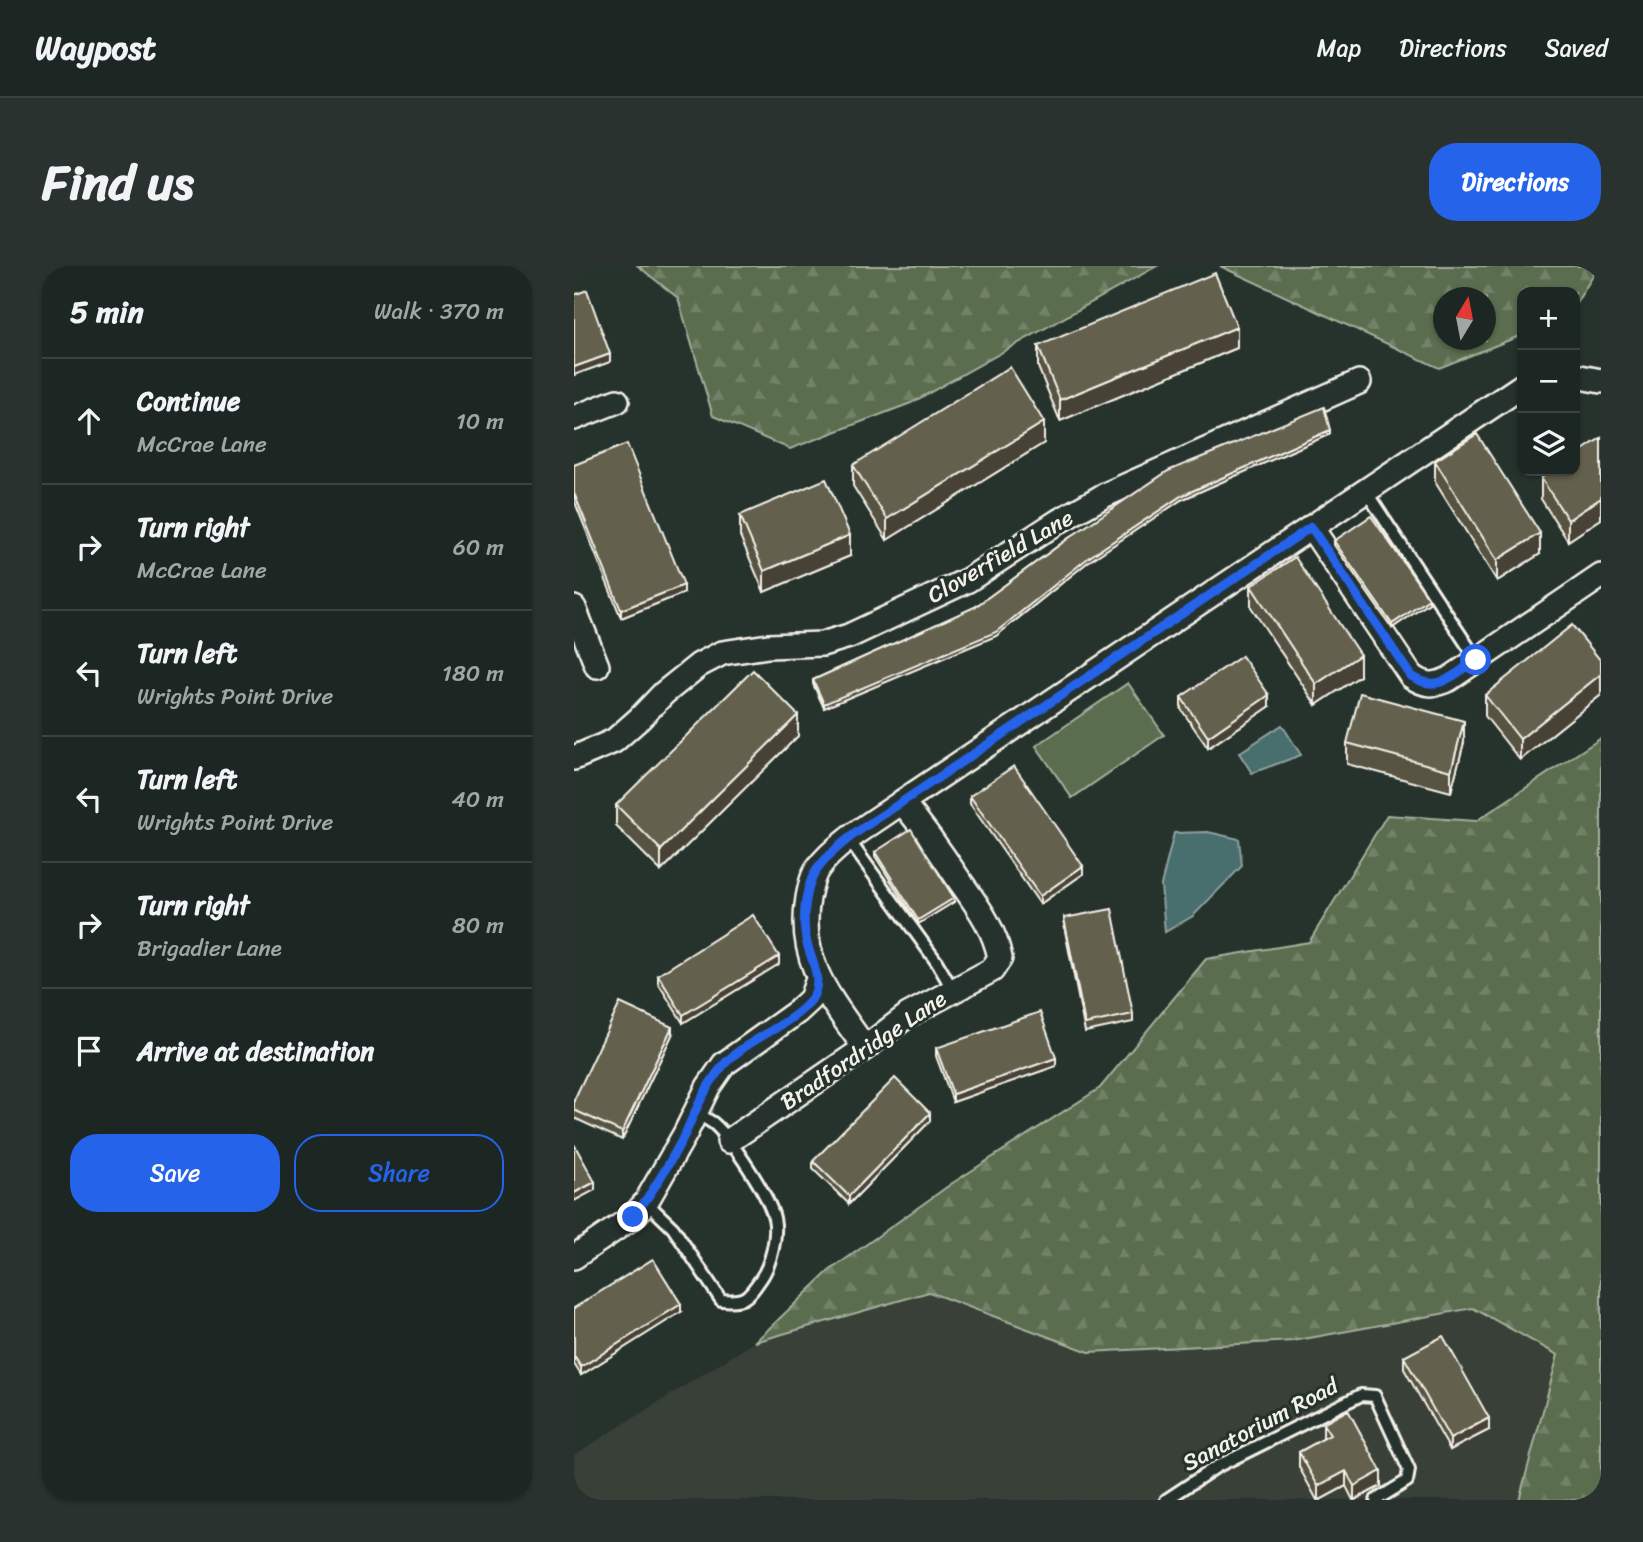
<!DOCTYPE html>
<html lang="en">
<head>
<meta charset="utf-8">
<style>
  body { margin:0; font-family:Sriracha,sans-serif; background:#29322f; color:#f1f3f6 }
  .controls { position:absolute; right:21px; top:21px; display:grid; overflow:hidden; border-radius:14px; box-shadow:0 2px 5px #0004 }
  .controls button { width:63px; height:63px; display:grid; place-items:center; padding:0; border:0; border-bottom:2px solid #3a4340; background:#1c2622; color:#f1f3f6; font:35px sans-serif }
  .compass { position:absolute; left:859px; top:21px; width:63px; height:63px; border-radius:50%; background:#1c2622; box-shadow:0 2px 5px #0004; rotate:10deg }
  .stop { position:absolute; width:21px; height:21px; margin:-16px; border:5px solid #2563eb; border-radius:50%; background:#fff }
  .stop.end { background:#2563eb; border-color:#fff; box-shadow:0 2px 7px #0008 }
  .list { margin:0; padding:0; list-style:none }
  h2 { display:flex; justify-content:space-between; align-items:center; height:91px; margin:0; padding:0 28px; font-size:30px }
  h2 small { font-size:23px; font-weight:400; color:#a0a5a5 }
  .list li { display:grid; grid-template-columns:46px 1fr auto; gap:21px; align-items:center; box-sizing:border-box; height:126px; padding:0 28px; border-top:2px solid #3a4340 }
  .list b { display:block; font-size:26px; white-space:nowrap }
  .list p { margin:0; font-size:23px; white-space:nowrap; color:#a0a5a5 }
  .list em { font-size:23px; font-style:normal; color:#a0a5a5 }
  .actions { display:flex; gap:14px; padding:21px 28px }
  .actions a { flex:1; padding:16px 0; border:2px solid #2563eb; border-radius:28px; text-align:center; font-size:24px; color:#2563eb }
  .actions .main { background:#2563eb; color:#fff }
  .icon { flex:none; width:38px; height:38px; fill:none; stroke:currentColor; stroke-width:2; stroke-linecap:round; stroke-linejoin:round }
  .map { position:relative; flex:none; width:1027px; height:1234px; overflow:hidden; border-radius:28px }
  header { display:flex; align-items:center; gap:42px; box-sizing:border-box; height:98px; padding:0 35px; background:#1c2622; border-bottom:2px solid #3a4340 }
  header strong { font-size:33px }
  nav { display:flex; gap:38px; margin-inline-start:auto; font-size:24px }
  .intro { display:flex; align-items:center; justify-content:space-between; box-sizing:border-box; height:168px; padding:0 42px }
  h1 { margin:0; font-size:49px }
  .button { padding:18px 32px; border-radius:28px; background:#2563eb; color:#fff; font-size:24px; font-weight:700 }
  main { display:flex; gap:42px; padding:0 42px }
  aside { flex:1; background:#1c2622; border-radius:28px; box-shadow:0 2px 5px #0004 }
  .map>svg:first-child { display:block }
  .built { fill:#394037 }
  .forest { fill:url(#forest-firs); stroke:#a7af9c; stroke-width:2; fill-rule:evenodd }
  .pitch { fill:#5a6d50; stroke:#a7af9c; stroke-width:2 }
  .water { fill:#4a6e6e; stroke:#8ea29f; stroke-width:2 }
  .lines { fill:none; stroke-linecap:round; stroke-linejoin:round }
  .lane-casing { stroke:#f4f1e8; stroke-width:16 }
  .street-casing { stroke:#f4f1e8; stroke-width:28 }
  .lane { stroke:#26332d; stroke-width:10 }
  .street { stroke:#26332d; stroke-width:23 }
  .wall { fill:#565342; stroke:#f4f1e8; stroke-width:2 }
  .shaded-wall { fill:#464336; stroke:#f4f1e8; stroke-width:2 }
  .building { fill:#64604d; stroke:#f4f1e8; stroke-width:2 }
  .route { stroke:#2563eb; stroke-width:9 }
  .labels { text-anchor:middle; stroke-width:6; stroke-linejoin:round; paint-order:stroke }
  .street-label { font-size:23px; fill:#f4f1e8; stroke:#26332d }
</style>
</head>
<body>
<header>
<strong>Waypost</strong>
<nav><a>Map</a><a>Directions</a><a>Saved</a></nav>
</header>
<div class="intro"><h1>Find us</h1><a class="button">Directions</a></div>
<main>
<aside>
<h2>5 min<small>Walk · 370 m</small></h2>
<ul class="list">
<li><svg class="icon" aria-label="ahead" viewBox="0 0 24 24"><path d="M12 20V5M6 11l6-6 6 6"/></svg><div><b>Continue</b><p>McCrae Lane</p></div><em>10 m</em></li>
<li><svg class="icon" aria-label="right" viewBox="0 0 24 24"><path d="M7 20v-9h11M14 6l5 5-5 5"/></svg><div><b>Turn right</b><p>McCrae Lane</p></div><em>60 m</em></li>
<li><svg class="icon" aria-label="left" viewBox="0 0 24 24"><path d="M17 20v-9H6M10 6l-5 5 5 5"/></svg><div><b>Turn left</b><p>Wrights Point Drive</p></div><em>180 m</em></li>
<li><svg class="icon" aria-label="left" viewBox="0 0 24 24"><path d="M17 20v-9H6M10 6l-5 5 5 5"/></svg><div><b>Turn left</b><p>Wrights Point Drive</p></div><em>40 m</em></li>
<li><svg class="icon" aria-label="right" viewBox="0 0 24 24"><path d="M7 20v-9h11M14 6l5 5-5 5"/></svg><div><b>Turn right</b><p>Brigadier Lane</p></div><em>80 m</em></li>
<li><svg class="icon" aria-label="arrive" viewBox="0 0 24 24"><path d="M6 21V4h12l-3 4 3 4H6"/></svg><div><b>Arrive at destination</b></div></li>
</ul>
<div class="actions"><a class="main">Save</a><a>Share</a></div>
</aside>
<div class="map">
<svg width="1027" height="1234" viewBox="0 0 1027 1234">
  <defs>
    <pattern id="forest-firs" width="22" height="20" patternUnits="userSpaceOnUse" patternTransform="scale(1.75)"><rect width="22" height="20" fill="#5a6d50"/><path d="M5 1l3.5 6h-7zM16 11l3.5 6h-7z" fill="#728269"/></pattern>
  </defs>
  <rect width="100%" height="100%" fill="#26332d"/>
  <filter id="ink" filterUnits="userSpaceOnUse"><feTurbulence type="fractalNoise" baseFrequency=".0143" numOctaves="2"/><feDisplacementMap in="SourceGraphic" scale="14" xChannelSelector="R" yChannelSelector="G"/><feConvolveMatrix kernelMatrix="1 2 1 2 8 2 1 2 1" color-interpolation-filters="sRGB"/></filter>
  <g filter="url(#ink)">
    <!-- built -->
    <path class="built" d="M355 1026 515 1086 719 1075 899 1042 985 1089 945 1234H0V1189L181 1076Z"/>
    <!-- forest -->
    <path class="forest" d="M64 0H583L337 137 216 183 139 150 104 32Z
      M646 0H1025L1001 39V26H948V69L865 102ZM870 32H912V74H870Z
      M1027 472V1234H945L984 1089 899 1042 719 1075 515 1086 355 1026 181 1076 255 1005 377 918 526 822 632 693 735 676 813 549 902 555Z"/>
    <!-- pitch -->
    <path class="pitch" d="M554 417 590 469 498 532 462 480Z"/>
    <!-- water -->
    <path class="water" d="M708 459 727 489 678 507 665 487Z
      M634 566 665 573 668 600 619 650 591 666 587 619 600 567Z"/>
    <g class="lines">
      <defs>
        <path id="lane" d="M791 224 903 394
          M274 573 362 695 379 724
          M72 936 99 962 147 1034C170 1036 173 1033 186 1014 197 999 204 970 200 952 195 930 157 872 139 857 133 853 126 849 120 846
          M592 1234 642 1201 787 1129 801 1130 835 1204 833 1215 802 1234"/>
        <path id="street" d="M1001 110 1027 115
          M0 152 43 135
          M737 261 837 410C851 420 860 420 875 413L1027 310
          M0 342 23 400
          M0 492 40 475 66 452 90 427 125 399 148 387 194 380 248 378 275 370 394 314 485 255 531 229 785 116
          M291 782C257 733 223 696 234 632 236 622 238 610 244 602 262 577 303 554 328 536L948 120
          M155 875 291 782 334 749 418 704 426 692C420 660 401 637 383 611 366 585 348 560 328 536
          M0 991 59 951 72 936 111 868 134 821 150 798 223 746 237 733 244 713"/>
      </defs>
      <!-- lane casing -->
      <use href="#lane" class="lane-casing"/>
      <!-- street casing -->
      <use href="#street" class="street-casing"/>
      <!-- lane -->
      <use href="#lane" class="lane"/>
      <!-- street -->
      <use href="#street" class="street"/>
    </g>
    <!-- wall -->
    <path class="wall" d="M464 80 663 82 486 155 464 101Z
      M756 168 607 234 514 296 422 370 250 442 239 418V414L401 341 499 269Z
      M1027 172V253L994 275 967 233V212Z
      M470 177 313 274 279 220V199Z
      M861 195 966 288 923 315 861 216Z
      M0 199 110 327 47 352 0 234Z
      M166 249 276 290 190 326 166 270Z
      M760 275 855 337 818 362 760 279Z
      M677 320 786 410 742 439 677 341Z
      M1027 395V429L946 494 911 450V429Z
      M607 431 695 441 634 482 607 443Z
      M224 470 87 605 42 560V539Z
      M890 476 877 526 773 498V477Z
      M396 530 509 608 466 638 396 538Z
      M301 586 380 636 344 658 301 590Z
      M490 652 559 748V756L511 766 490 660Z
      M205 698 109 757 84 717V709Z
      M98 769 48 874 0 852V834Z
      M362 782 482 800 379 836 362 790Z
      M356 855 275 938 239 903V895Z
      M0 1042 107 1046 7 1109 0 1098Z
      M830 1091 915 1164 876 1184 830 1103Z
      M749 1158 807 1220 781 1234H779L772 1220 746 1234H743L725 1201V1186L749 1173Z"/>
    <!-- shaded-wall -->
    <path class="shaded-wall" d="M663 61V82L486 155V134Z
      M36 88V96L0 109V101Z
      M470 156V177L313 274V253Z
      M756 164V168L607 234 514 296 422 370 250 442V438L514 292 607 230Z
      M1027 232V253L994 275V254Z
      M966 267V288L923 315V294Z
      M276 269V290L190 326V305Z
      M110 319V327L47 352V344Z
      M855 333V337L818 362V358Z
      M786 389V410L742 439V418Z
      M1027 408V429L946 494V473Z
      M695 429V441L634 482V471Z
      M224 449V470L87 605V584Z
      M890 455V476L877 526V505Z
      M509 600V608L466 638V630Z
      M380 632V636L344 658V654Z
      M205 690V698L109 757V749Z
      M98 761V769L48 874V866Z
      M482 792V800L379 836V828Z
      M356 847V855L275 938V930Z
      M21 916V924L0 935V927Z
      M107 1038V1046L7 1109V1101Z
      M915 1152V1164L876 1184V1173Z
      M772 1205V1220L746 1234H744V1220Z
      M807 1205V1220L780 1234V1220Z"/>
    <!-- building -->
    <path class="building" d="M641 7 663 61 486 134 464 80Z
      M13 24 36 88 0 101V29Z
      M436 101 470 156 313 253 279 199Z
      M750 141 756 164 607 230 514 292 422 366 250 438 239 414 401 341 499 269 594 205Z
      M903 168 966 267 923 294 861 195Z
      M1027 172V232L994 254 967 212 978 205H1001V189Z
      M53 178 110 319 47 344 0 227V199Z
      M252 213 276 269 190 305 166 249Z
      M797 250 855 333 818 358 760 275Z
      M721 291 786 389 742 418 677 320Z
      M998 359 1027 395V408L946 473 911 429Z
      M668 390 695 429 634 471 607 431Z
      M179 404 224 449 87 584 42 539Z
      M786 427 890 455 877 505 773 477Z
      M440 500 509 600 466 630 396 530Z
      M337 563 380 632 344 654 301 586Z
      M538 643 559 748 511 758 490 652Z
      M179 649 205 690 109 749 84 709Z
      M46 737 98 761 48 866 0 844V834Z
      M466 746 482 792 379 828 362 782Z
      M321 812 356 847 275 930 239 895Z
      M0 878 21 916 0 927Z
      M79 993 107 1038 7 1101 0 1090V1042Z
      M869 1070 915 1152 876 1173 830 1091Z
      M774 1144 807 1205 780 1220 772 1205 744 1220 725 1186 756 1169 749 1158Z"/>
  </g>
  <g class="lines" filter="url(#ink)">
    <!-- route -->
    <path class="route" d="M59 951C79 926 97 895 112 866 122 843 132 820 148 801 168 775 217 760 237 734 251 714 236 693 232 673 228 653 231 617 245 601 266 574 300 555 328 536L737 261 837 410C864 428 880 409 902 394"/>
  </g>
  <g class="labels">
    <!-- street labels -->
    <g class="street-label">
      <text transform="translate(426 290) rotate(-30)" y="8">Cloverfield Lane</text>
      <text transform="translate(289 784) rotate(-34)" y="8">Bradfordridge Lane</text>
      <text transform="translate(686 1158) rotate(-28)" y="8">Sanatorium Road</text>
    </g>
  </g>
</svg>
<div class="controls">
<button>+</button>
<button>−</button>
<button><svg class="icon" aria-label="layers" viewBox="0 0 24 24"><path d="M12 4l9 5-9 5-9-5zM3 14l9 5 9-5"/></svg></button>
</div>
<svg class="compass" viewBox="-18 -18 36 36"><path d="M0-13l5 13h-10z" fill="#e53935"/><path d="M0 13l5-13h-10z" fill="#a0a5a5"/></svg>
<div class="stop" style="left:902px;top:394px"></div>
<div class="stop end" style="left:59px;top:951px"></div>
</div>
</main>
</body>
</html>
